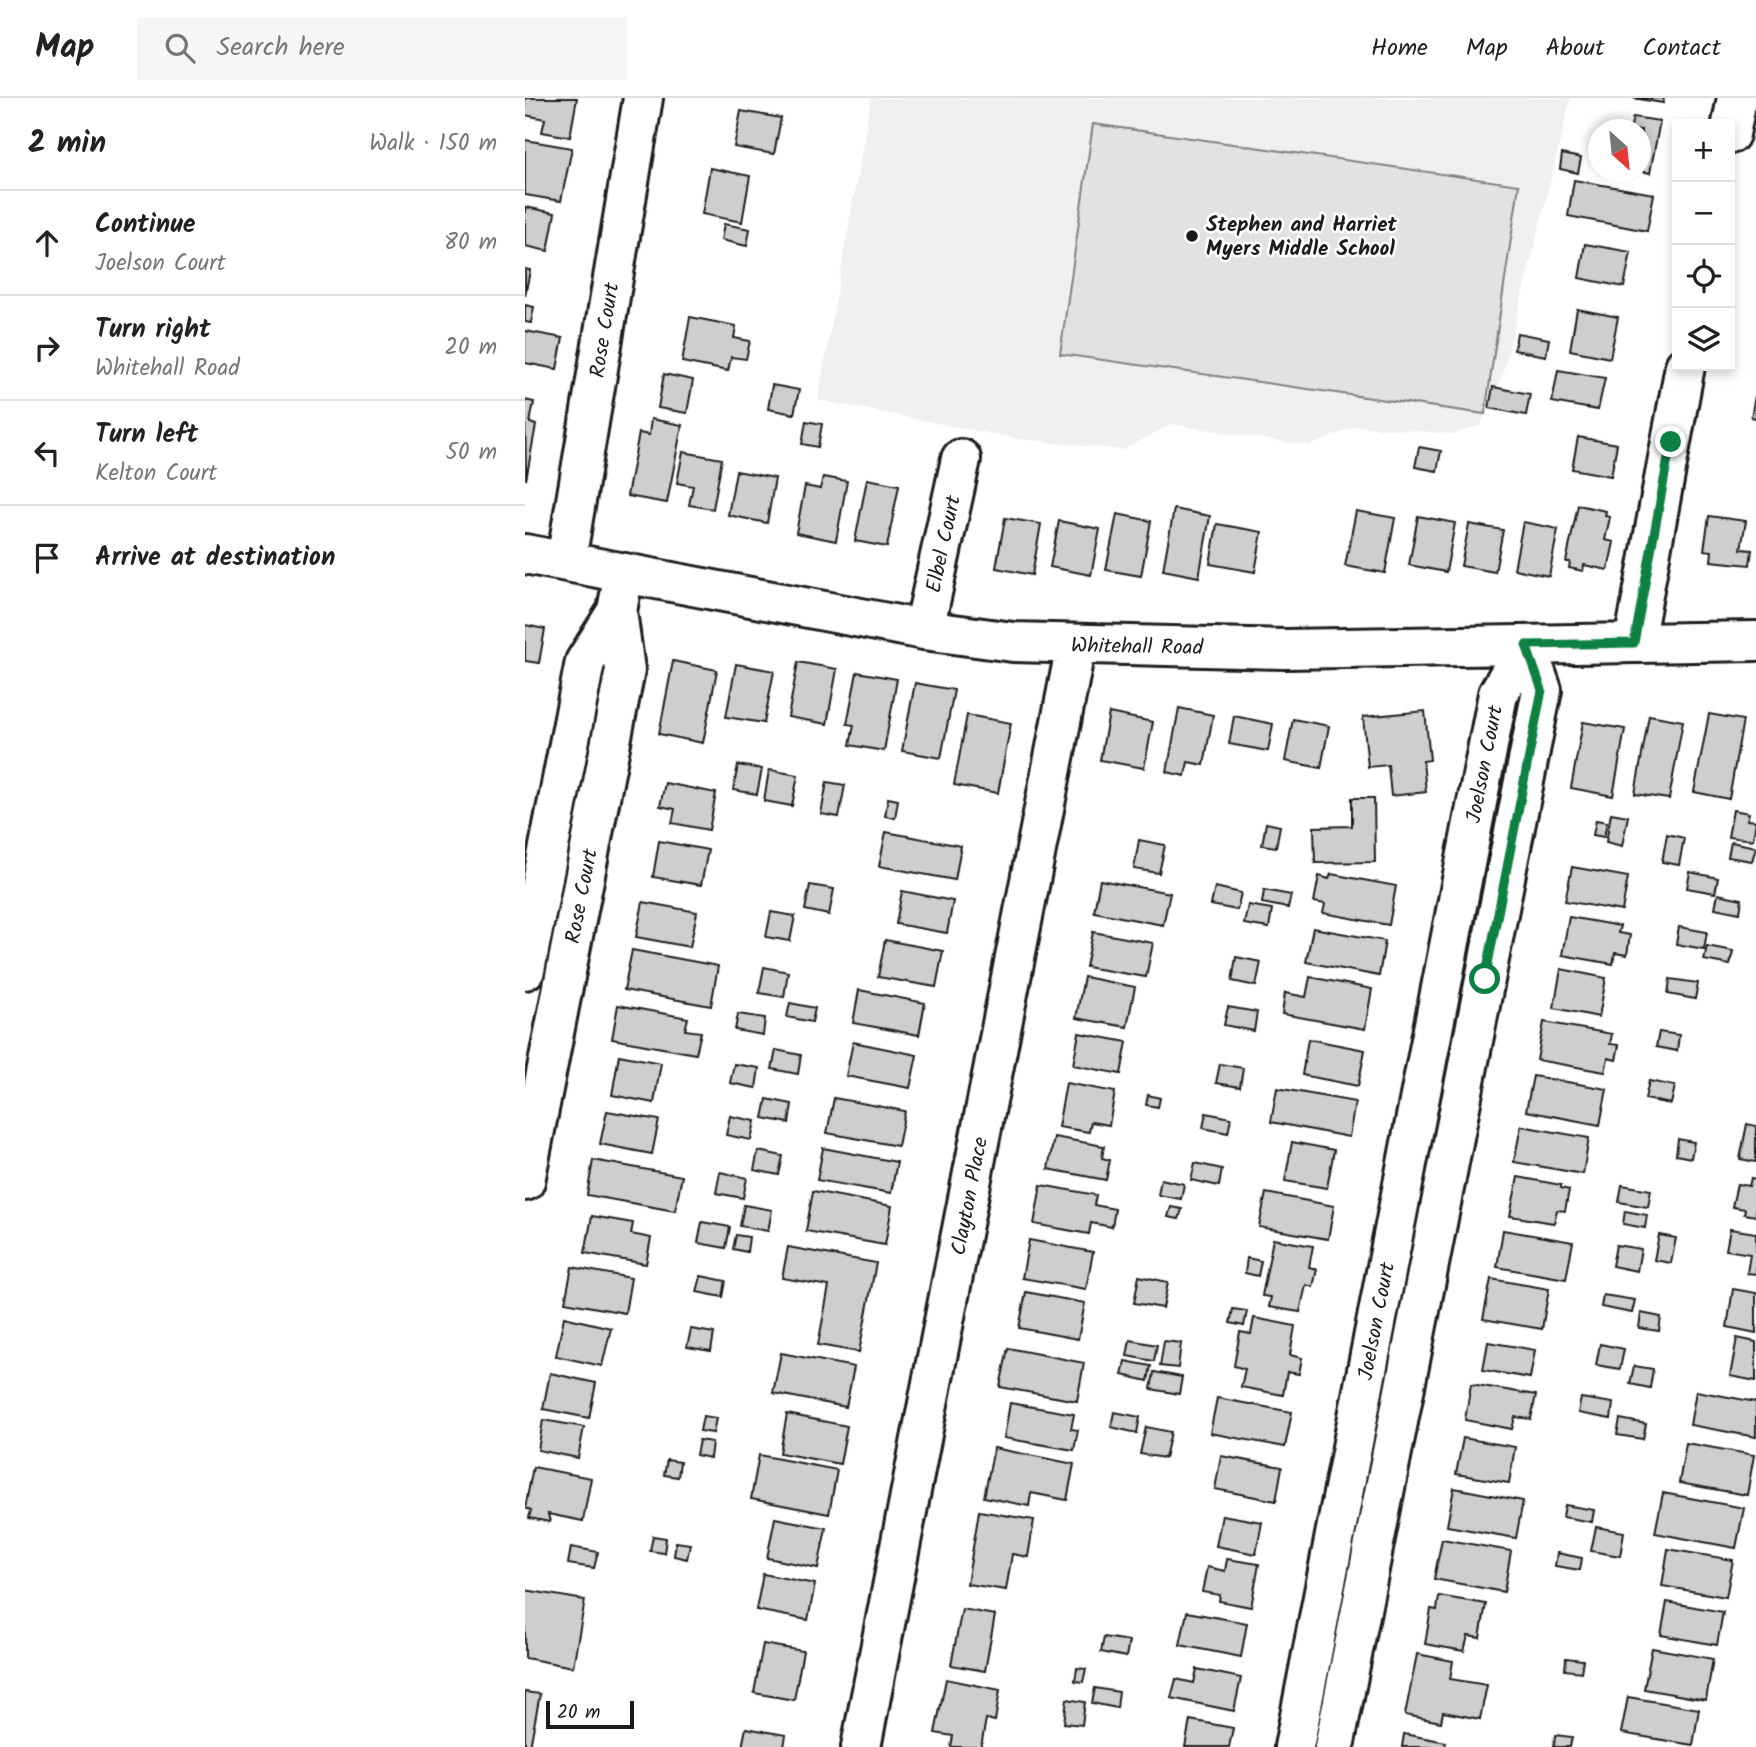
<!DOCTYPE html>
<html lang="en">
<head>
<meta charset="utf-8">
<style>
  body { margin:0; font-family:Kalam,sans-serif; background:#f6f6f6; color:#222 }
  .controls { position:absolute; right:21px; top:21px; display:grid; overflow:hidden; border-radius:0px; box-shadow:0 4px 10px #0003 }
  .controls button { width:63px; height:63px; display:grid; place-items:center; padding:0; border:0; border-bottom:2px solid #e0e0e0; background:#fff; color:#222; font:35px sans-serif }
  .compass { position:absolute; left:1063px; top:21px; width:63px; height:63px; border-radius:50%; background:#fff; box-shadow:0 4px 10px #0003; rotate:153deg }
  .scale { position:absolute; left:21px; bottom:18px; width:88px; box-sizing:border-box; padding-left:7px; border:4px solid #1c1c1c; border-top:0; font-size:19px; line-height:24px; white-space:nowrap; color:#1c1c1c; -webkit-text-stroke:5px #fff; paint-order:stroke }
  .stop { position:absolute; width:21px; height:21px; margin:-16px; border:5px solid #0b8043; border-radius:50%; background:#fff }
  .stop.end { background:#0b8043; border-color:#fff; box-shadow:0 2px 7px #0008 }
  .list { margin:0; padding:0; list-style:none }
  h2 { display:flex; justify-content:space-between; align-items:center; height:91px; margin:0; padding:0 28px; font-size:30px }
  h2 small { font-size:23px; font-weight:400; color:#767676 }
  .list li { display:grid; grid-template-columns:46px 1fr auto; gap:21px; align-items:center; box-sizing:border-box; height:105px; padding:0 28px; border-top:2px solid #e0e0e0 }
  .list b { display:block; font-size:26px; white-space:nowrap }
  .list p { margin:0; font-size:23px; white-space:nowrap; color:#767676 }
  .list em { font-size:23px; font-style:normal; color:#767676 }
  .icon { flex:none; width:38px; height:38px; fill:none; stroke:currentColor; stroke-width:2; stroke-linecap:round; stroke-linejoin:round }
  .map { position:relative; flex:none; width:1231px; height:1649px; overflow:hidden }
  header { display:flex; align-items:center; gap:42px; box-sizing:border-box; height:98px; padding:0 35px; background:#fff; border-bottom:2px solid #e0e0e0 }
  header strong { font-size:33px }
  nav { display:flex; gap:38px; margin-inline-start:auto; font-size:24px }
  .search { width:490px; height:63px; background:#f6f6f6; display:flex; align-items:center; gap:18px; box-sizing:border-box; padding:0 24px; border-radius:0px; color:#767676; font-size:26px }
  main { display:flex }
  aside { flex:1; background:#fff }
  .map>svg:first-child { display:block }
  .built { fill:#f0f0f0 }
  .green { fill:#e2e2e2; stroke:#7f7f7f; stroke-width:2 }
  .building { fill:#cecece; stroke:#1c1c1c; stroke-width:2 }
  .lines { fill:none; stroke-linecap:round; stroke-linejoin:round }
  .minor-casing { stroke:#1c1c1c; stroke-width:44 }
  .minor { stroke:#fff; stroke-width:38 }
  .route { stroke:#0b8043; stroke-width:9 }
  .poi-dot { fill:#1c1c1c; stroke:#fff; stroke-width:2.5 }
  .labels { text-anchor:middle; stroke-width:5; stroke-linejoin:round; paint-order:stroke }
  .poi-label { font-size:21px; font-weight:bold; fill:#1c1c1c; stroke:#fff; text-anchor:start }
  .street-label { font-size:21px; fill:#1c1c1c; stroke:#fff }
</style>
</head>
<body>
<header>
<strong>Map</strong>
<div class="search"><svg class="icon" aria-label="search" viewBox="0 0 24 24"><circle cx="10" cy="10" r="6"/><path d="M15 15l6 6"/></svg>Search here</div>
<nav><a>Home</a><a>Map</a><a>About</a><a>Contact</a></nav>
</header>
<main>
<aside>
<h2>2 min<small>Walk · 150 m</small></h2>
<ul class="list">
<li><svg class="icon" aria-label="ahead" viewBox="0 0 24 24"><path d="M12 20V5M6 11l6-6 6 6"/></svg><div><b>Continue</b><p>Joelson Court</p></div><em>80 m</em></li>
<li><svg class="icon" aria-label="right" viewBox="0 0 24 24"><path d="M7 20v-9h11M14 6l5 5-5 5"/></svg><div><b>Turn right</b><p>Whitehall Road</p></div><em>20 m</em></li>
<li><svg class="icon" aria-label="left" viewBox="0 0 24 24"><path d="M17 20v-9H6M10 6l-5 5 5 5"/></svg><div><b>Turn left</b><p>Kelton Court</p></div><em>50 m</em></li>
<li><svg class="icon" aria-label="arrive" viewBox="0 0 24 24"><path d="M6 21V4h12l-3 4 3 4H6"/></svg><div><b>Arrive at destination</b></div></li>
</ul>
</aside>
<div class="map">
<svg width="1231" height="1649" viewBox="0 0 1231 1649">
  <rect width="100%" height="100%" fill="#fff"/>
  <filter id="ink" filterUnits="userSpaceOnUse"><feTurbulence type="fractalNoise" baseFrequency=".0143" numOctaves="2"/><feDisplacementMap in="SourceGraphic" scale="14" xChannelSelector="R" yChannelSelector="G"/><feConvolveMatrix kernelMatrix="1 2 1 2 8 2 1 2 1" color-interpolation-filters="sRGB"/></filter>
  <g filter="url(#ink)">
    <!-- built -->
    <path class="built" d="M346 0H1046L978 275 956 327 929 336 832 328 784 348 646 326 598 352 494 341 293 302Z"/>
    <!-- green -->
    <path class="green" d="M568 26 994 87 960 316 535 256Z"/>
    <!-- building -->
    <path class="building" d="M0 0H52L45 39 17 34 20 21 0 17Z
      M1108 0H1139L1138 5Z
      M216 13 256 20 249 56 209 49Z
      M1108 19 1135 23 1125 75 1116 73V32H1105Z
      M0 42 47 50 36 103 0 97Z
      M1037 56 1056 60 1053 75 1035 71Z
      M185 70 225 78 217 124 177 116Z
      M1049 82 1129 96 1122 133 1043 118Z
      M0 109 30 115 23 153 0 148Z
      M199 126 225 131 222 148 196 142Z
      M1060 146 1106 154 1099 189 1054 180Z
      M0 171 5 172 0 198Z
      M0 207 9 209 6 225 0 224Z
      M1052 211 1093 219 1085 260 1045 252Z
      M165 219 211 228 209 240 225 243 221 261 206 259 203 273 157 264Z
      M0 233 38 240 32 271 0 265Z
      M992 235 1024 241 1021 258 989 252Z
      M1033 272 1080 280 1073 312 1027 304Z
      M139 276 168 282 162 315 133 310Z
      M247 287 274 292 269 316 243 311Z
      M968 289 1005 296 1001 317 964 310Z
      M1230 298H1231V320L1226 319Z
      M0 302 9 304 5 325 11 327 1 382Z
      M126 321 157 327 142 405 102 398 114 335 124 337Z
      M281 323 297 326 293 349 277 346Z
      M1053 339 1092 346 1086 378 1047 371Z
      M894 349 916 353 912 373 890 369Z
      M158 354 197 361 188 411 164 407 168 388 152 385Z
      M211 373 250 380 242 425 203 417Z
      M298 379 322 383 311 443 271 435 280 388 295 391Z
      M342 381 374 387 362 449 330 443Z
      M1053 407 1081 413 1080 418 1085 419 1080 442 1089 444 1083 472 1059 467 1058 473 1044 470 1045 464H1041Z
      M649 411 685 418 674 479 638 472Z
      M831 413 870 420 860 475 820 468Z
      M592 416 626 423 616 478 581 472Z
      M893 418 930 425 921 474 884 467Z
      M1184 418 1221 423 1216 451 1227 452 1225 467 1186 463 1187 453 1179 452Z
      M480 420 516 426 507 477 471 470Z
      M534 423 575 431 566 477 525 469Z
      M998 424 1033 431 1024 478 989 471Z
      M692 426 737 434 730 474 685 466Z
      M944 426 978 432 970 474 936 468Z
      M0 527 20 531 14 565 0 563Z
      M148 563 192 572 178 645 134 636Z
      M273 564 312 571 302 626 263 619Z
      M211 566 249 573 239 625 201 619Z
      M332 574 372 581 359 653 325 647 329 627 322 626Z
      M390 585 429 592 416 660 377 653Z
      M654 610 688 617 679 667 663 664 660 678 642 674Z
      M900 613 905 662 898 663 901 694 866 698 863 667 843 669 838 619Z
      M584 615 628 624 619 670 575 662Z
      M1184 616 1218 622 1204 701 1169 694Z
      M442 617 486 625 473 695 429 687Z
      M1124 617 1158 623 1144 701 1110 696Z
      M709 618 748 626 743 653 704 646Z
      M768 621 804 628 796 670 760 663Z
      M1058 624 1100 631 1088 698 1046 690Z
      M213 667 237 671 232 696 208 692Z
      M244 672 273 677 267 708 239 703Z
      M302 684 320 687 314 719 296 716Z
      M140 685 191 695 184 732 147 725 150 711 135 708Z
      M363 700 373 702 370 720 360 718Z
      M827 700H849L850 764 790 765 789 729 827 728Z
      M1208 712 1224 715 1222 722 1231 723 1228 742 1203 739Z
      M1086 715 1103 718 1097 748 1081 744Z
      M1071 722 1082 724 1079 739 1068 737Z
      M741 725 755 728 751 749 737 747Z
      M361 734 436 748 430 782 354 768Z
      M1142 736 1159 740 1154 767 1137 764Z
      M614 742 640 747 634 775 609 771Z
      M134 743 183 752 176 787 128 779Z
      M1206 744 1231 749 1227 763 1203 759Z
      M1047 769 1103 779 1097 813 1040 803Z
      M1165 774 1193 780 1190 795 1162 790Z
      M806 776 871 788 864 827 798 815 800 806 789 804 794 778 804 781Z
      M575 782 645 795 638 827 569 814Z
      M285 787 309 791 304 817 280 812Z
      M690 789 716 795 712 812 686 807Z
      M739 792 766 797 763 810 737 805Z
      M377 793 428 803 422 835 371 826Z
      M1193 796 1217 801 1215 815 1190 810Z
      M118 804 172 814 165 849 111 839Z
      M723 807 747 811 744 830 719 826Z
      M246 814 270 818 265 843 241 839Z
      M1044 819 1095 828 1093 835 1105 837 1102 857 1090 855 1088 866 1037 857Z
      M1154 829 1182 834 1179 851 1151 846Z
      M788 830 860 843 854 878 781 864Z
      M568 834 628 845 621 879 561 869Z
      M360 842 418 853 411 889 353 879Z
      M1182 848 1208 853 1205 867 1179 862Z
      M107 852 193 868 186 908 99 892Z
      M711 859 736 864 731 888 707 883Z
      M239 869 263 874 259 899 234 895Z
      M1036 871 1081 880 1074 919 1029 910Z
      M559 879 610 889 602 929 551 920Z
      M785 879 847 891 840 931 757 916 760 895 781 899Z
      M1145 881 1173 885 1170 901 1143 896Z
      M334 892 400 905 394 937 328 925Z
      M265 905 290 910 287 924 262 919Z
      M93 907 163 920 160 932 176 934 171 956 87 941Z
      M703 909 732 914 729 933 699 927Z
      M213 916 240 920 238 937 210 932Z
      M1019 924 1087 936 1085 946 1094 947 1091 962 1083 960 1080 974 1012 962Z
      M1134 934 1154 937 1152 953 1131 949Z
      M554 935 602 944 596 976 548 967Z
      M783 941 840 952 833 988 777 977Z
      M328 944 392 957 385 990 321 978Z
      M251 952 276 957 273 976 247 971Z
      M94 957 136 965 129 1005 87 997Z
      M209 966 234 970 231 990 205 985Z
      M695 966 718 970 715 989 691 985Z
      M1008 978 1082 991 1075 1027 1001 1013Z
      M1124 983 1150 988 1146 1006 1120 1001Z
      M541 985 590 994 584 1027 566 1024 564 1034 533 1029Z
      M752 990 830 1004 824 1039 746 1024Z
      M623 997 635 1000 633 1009 621 1007Z
      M309 1000 380 1013 373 1048 302 1035Z
      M242 1001 267 1006 264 1025 238 1020Z
      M82 1013 134 1022 127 1056 75 1046Z
      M681 1015 706 1020 703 1035 678 1030Z
      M205 1018 230 1023 226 1042 201 1037Z
      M1222 1026 1231 1028V1064L1215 1061Z
      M996 1028 1064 1040 1058 1076 989 1064Z
      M529 1039 579 1048 577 1060 585 1062 581 1082 523 1071Z
      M1153 1041 1169 1044 1166 1060 1151 1057Z
      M767 1044 809 1052 802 1090 760 1083Z
      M298 1050 372 1064 366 1095 292 1082Z
      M233 1053 258 1058 254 1077 229 1072Z
      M68 1062 157 1078 150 1113 62 1097Z
      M670 1065 697 1071 694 1088 666 1082Z
      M195 1074 222 1080 218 1100 191 1095Z
      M993 1079 1036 1087V1090L1044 1092 1040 1113 1032 1112 1029 1125 985 1118Z
      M1226 1080 1231 1081V1118L1219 1116 1220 1111 1207 1109 1212 1086 1224 1088Z
      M636 1081 659 1086 656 1101 633 1097Z
      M516 1087 571 1097 569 1107 590 1111 587 1129 566 1125 564 1136 509 1126Z
      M1097 1087 1126 1092 1123 1109 1094 1104Z
      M288 1093 367 1108 360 1147 281 1133Z
      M741 1095 809 1108 803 1141 734 1129Z
      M219 1107 247 1112 243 1133 215 1128Z
      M646 1109 657 1111 654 1121 643 1119Z
      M1100 1113 1122 1117 1120 1130 1098 1126Z
      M67 1118 108 1125 106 1136 126 1140 121 1166 60 1155Z
      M177 1124 205 1129 201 1150 173 1145Z
      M1205 1131 1231 1135V1176L1222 1175 1225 1156 1201 1152Z
      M978 1132 1048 1144 1041 1181 972 1169Z
      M211 1137 224 1139 222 1154 208 1151Z
      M1134 1137 1151 1140 1146 1165 1129 1162Z
      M748 1141 788 1148 784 1169 792 1171 788 1189 781 1187 775 1214 744 1209 746 1199 737 1198Z
      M504 1142 568 1154 561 1191 497 1180Z
      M1091 1147 1116 1151 1112 1173 1087 1168Z
      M263 1149 351 1165 334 1254 293 1247 304 1188 257 1180Z
      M722 1160 736 1163 733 1178 720 1175Z
      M47 1169 106 1180 100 1215 40 1204Z
      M176 1178 201 1183 198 1199 172 1194Z
      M614 1178 643 1184 638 1210 609 1205Z
      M966 1181 1024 1191 1017 1231 958 1221Z
      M1208 1191 1231 1195V1235L1202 1229Z
      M501 1194 560 1205 553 1241 494 1230Z
      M1078 1197 1110 1202 1107 1215 1076 1209Z
      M708 1211 722 1213 719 1228 705 1225Z
      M1116 1215 1136 1219 1134 1233 1114 1230Z
      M39 1219 86 1230 77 1268 31 1258Z
      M729 1220 770 1228 765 1257 777 1260 774 1276 762 1274 758 1297 716 1289 720 1271 709 1268 715 1234 726 1236Z
      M166 1231 189 1235 186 1253 162 1249Z
      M1212 1240 1231 1244V1283L1205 1278Z
      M605 1242 632 1247 629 1263 602 1258Z
      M639 1243 656 1245 653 1270 635 1268Z
      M963 1244 1010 1252 1005 1280 958 1272Z
      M1075 1246 1099 1251 1095 1271 1071 1267Z
      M483 1250 559 1265 552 1303 475 1289Z
      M256 1255 329 1269 321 1309 248 1295Z
      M600 1263 626 1268 623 1283 597 1277Z
      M1109 1268 1128 1271 1125 1290 1105 1286Z
      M629 1274 657 1279 654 1296 626 1291Z
      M25 1275 71 1285 64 1320 18 1311Z
      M946 1286 1011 1297 1006 1321 990 1319 987 1331 940 1322Z
      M1171 1293 1231 1304V1339L1165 1327Z
      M692 1300 767 1314 760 1349 685 1335Z
      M1056 1300 1088 1305 1086 1321 1053 1315Z
      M485 1305 549 1316 546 1331 553 1332 549 1352 479 1340Z
      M589 1314 615 1319 612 1335 586 1329Z
      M262 1316 322 1328 315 1366 255 1355Z
      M178 1318 191 1320 188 1335 175 1333Z
      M1095 1321 1121 1326 1118 1341 1092 1337Z
      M18 1322 59 1329 53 1360 13 1352Z
      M621 1329 646 1334 640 1360 615 1356Z
      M938 1340 990 1349 984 1385 931 1376Z
      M174 1342 187 1344 185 1360 171 1357Z
      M1161 1345 1229 1357 1222 1397 1154 1385Z
      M469 1350 549 1366 542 1402 506 1395 504 1408 459 1399Z
      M234 1357 312 1372 304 1416 226 1401Z
      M696 1358 757 1369 751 1403 690 1391Z
      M142 1362 155 1364 153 1379 139 1377Z
      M8 1369 66 1380 58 1423 23 1416 25 1424 4 1420 6 1412 0 1410Z
      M929 1390 998 1403 991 1440 922 1428Z
      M1138 1395 1219 1410 1211 1450 1130 1435Z
      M1040 1407 1069 1412 1067 1424 1038 1419Z
      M454 1413 509 1422 503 1459 487 1456 481 1492 442 1486Z
      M697 1417 737 1424 731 1456 691 1448Z
      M250 1420 301 1430 293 1470 242 1460Z
      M1071 1429 1099 1434 1095 1458 1066 1453Z
      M128 1438 141 1440 139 1455 125 1453Z
      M917 1441 986 1453 979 1494 909 1481Z
      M151 1444 165 1446 162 1461 149 1458Z
      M46 1449 73 1454 69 1470 43 1466Z
      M1143 1451 1208 1462 1201 1499 1137 1488Z
      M1032 1455 1057 1460 1055 1472 1030 1468Z
      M702 1461 734 1466 726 1509 694 1503 695 1497 677 1494 682 1469 700 1473Z
      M238 1476 290 1486 283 1522 231 1512Z
      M0 1492 60 1502 48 1569 0 1560Z
      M914 1498 961 1506 955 1540 943 1538 939 1553 900 1546 906 1511 912 1512Z
      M1142 1504 1198 1514 1192 1547 1136 1537Z
      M437 1511 470 1517 460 1573 426 1567Z
      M662 1514 722 1525 716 1559 655 1547Z
      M579 1539 604 1543 601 1559 576 1554Z
      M238 1546 278 1553 269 1602 229 1595Z
      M1127 1550 1188 1561 1181 1602 1119 1591Z
      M892 1556 928 1563 925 1581 962 1587 955 1621 918 1614 916 1624 880 1617Z
      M1041 1560 1058 1562 1056 1574 1040 1572Z
      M552 1570 561 1571 558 1584 550 1583Z
      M672 1571 716 1580 709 1613 646 1600 651 1581 669 1585Z
      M421 1581 475 1592 470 1623 461 1621 456 1649H426L428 1638 410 1635Z
      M570 1590 594 1594 592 1610 567 1605Z
      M0 1594 15 1596 5 1649H0Z
      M1103 1599 1174 1611 1168 1647 1096 1635Z
      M542 1601 560 1604 557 1627 539 1625Z
      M665 1622 708 1630 704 1649H660Z
      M221 1630 261 1637 259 1649H217Z
      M879 1636 921 1644 920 1649H877Z
      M1030 1637 1047 1639 1045 1649H1029Z"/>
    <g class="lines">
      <defs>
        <path id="minor" d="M1205 36 1212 0
          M0 456 399 532 488 544 760 551 1231 543
          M41 463 118 0
          M399 532 436 361
          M1109 545 1160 268
          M0 872 60 564 92 513
          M0 1083 100 572 92 513 99 475
          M336 1649 551 547
          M769 1649 973 596 1001 547
          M809 1649 1017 592 1001 547"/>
      </defs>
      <!-- minor casing -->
      <use href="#minor" class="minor-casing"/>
      <!-- minor -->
      <use href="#minor" class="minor"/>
    </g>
  </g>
  <g class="lines" filter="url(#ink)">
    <!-- route -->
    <path class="route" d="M960 881 1017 592 1001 547 1109 545 1146 344"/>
  </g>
  <!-- markers -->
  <circle class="poi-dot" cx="667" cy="138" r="7"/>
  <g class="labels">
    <!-- poi labels -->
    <g class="poi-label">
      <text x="681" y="133">Stephen and Harriet<tspan x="681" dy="24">Myers Middle School</tspan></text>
    </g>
    <!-- street labels -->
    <g class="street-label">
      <text transform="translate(79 232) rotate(-81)" y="7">Rose Court</text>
      <text transform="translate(418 446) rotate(-78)" y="7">Elbel Court</text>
      <text transform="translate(612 548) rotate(1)" y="7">Whitehall Road</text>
      <text transform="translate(959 666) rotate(-79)" y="7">Joelson Court</text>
      <text transform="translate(56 798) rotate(-79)" y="7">Rose Court</text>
      <text transform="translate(444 1098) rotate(-79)" y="7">Clayton Place</text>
      <text transform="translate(851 1223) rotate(-79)" y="7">Joelson Court</text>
    </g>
  </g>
</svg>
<div class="controls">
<button>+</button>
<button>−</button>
<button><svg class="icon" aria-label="locate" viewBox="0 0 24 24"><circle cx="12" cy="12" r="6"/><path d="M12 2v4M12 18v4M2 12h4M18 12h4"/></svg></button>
<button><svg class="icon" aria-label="layers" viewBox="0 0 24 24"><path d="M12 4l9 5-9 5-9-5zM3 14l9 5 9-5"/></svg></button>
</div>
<svg class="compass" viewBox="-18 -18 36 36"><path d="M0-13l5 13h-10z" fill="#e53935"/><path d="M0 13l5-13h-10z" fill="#767676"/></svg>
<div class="scale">20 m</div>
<div class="stop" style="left:960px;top:881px"></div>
<div class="stop end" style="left:1146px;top:344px"></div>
</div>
</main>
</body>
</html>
